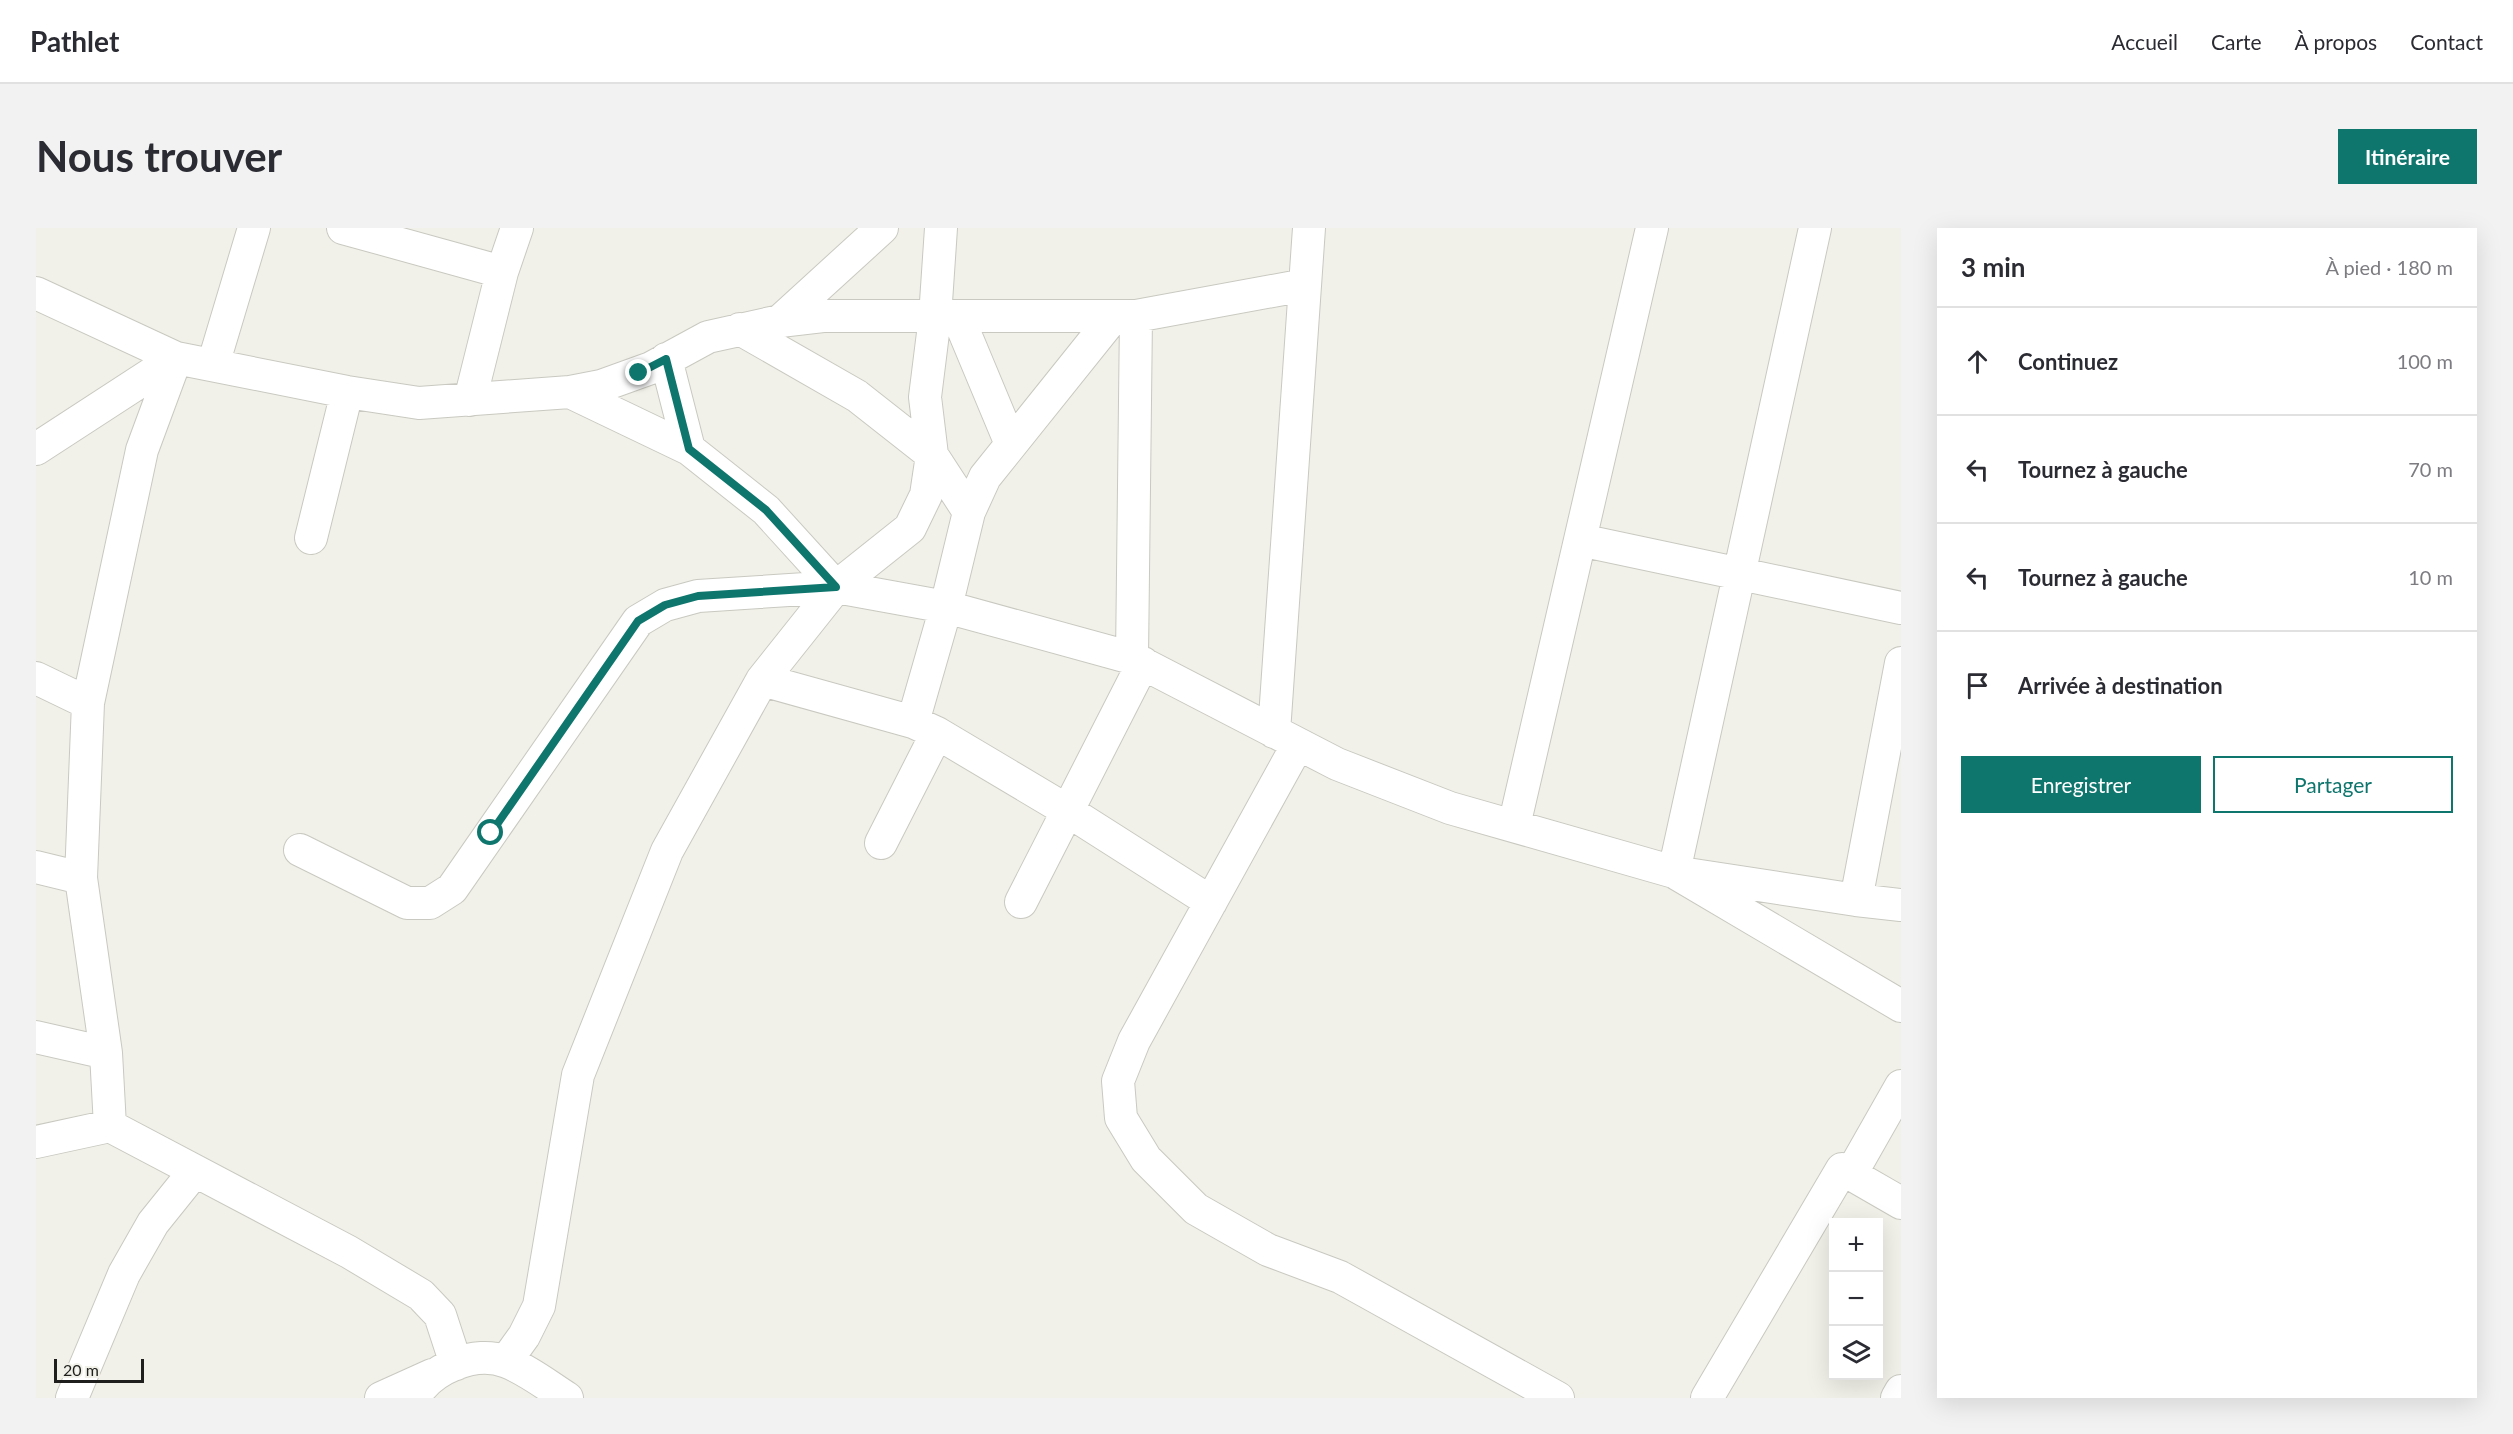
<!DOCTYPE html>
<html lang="fr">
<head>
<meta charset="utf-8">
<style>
  body { margin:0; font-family:Lato,sans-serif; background:#f2f2f3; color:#2b2b33 }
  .controls { position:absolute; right:18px; bottom:18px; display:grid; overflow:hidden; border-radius:0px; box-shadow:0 6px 24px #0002 }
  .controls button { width:54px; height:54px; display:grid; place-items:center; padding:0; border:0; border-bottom:2px solid #e1e1e2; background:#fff; color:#2b2b33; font:30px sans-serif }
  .scale { position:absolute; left:18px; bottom:15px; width:90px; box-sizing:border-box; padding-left:6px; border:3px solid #1f201d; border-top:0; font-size:16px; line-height:21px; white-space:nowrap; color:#1f201d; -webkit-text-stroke:4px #f1f1e9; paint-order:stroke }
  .stop { position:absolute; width:18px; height:18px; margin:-14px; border:4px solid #0f766e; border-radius:50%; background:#fff }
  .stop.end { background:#0f766e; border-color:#fff; box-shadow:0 2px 6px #0008 }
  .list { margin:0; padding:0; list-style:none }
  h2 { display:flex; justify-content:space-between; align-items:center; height:78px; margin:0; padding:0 24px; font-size:26px }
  h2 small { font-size:20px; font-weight:400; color:#7c7c81 }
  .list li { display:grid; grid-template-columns:39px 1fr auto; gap:18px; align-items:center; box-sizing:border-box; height:108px; padding:0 24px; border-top:2px solid #e1e1e2 }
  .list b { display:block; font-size:22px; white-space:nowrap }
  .list em { font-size:20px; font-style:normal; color:#7c7c81 }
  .actions { display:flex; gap:12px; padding:18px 24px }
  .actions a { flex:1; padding:14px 0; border:2px solid #0f766e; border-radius:0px; text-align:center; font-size:21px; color:#0f766e }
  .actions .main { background:#0f766e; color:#fff }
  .icon { flex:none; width:33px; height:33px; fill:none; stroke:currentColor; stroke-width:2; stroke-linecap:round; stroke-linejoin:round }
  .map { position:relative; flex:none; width:1865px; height:1170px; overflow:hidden; border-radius:0px }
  header { display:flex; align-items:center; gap:36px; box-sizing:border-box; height:84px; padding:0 30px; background:#fff; border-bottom:2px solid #e1e1e2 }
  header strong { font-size:28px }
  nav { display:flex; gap:33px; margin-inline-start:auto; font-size:21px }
  .intro { display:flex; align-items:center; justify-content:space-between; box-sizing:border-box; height:144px; padding:0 36px }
  h1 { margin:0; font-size:42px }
  .button { padding:15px 27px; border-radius:0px; background:#0f766e; color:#fff; font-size:21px; font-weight:700 }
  main { display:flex; gap:36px; padding:0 36px }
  aside { flex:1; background:#fff; border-radius:0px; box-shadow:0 6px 24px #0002 }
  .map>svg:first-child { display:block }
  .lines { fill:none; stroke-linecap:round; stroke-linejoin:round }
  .minor-casing { stroke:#c9c9c1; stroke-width:34 }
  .minor { stroke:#fff; stroke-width:32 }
  .route { stroke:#0f766e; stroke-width:8 }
</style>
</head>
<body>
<header>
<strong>Pathlet</strong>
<nav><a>Accueil</a><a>Carte</a><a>À propos</a><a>Contact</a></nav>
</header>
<div class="intro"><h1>Nous trouver</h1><a class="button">Itinéraire</a></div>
<main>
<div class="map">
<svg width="1865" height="1170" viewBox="0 0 1865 1170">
  <rect width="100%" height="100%" fill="#f1f1e9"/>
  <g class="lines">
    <defs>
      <path id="minor" d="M307 0 466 44
        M1779 0 1638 644 1865 778
        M0 65 140 130 106 222 52 475 45 650 70 825 74 898 313 1024 385 1067 404 1087 420 1136
        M922 89 975 216
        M744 93 846 0
        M704 101 821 168 896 227 933 284
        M630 131 653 221
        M177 137 218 0
        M534 164 565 158 615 140 672 109 744 93 787 88H1100L1269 57
        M434 172 466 44 481 0
        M0 221 140 130 311 164 383 175 534 164 653 221 730 282 800 359 910 379 1096 430 1301 536 1414 580 1638 644 1820 672 1865 677
        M275 310 311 164
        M1544 312 1865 380
        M1096 430 1100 88
        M0 450 52 475
        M726 452 877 494 901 505 1032 583 1175 674
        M877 494 910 379 933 284 949 249 1078 88
        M1238 504 1273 0
        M1262 516 1098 813 1082 853 1085 890 1110 931 1160 981 1232 1022 1304 1049 1522 1170
        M1478 598 1616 0
        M845 615 901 505
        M264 622 371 675H394L416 661 602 393 629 377 662 368 800 359
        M0 639 45 650
        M1820 672 1865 435
        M985 674 1107 435
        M0 809 70 825
        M0 914 74 898
        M1815 946 1865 858
        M470 1133 488 1108 503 1078 542 847 631 623 726 452 800 359 874 300 890 267 896 227 889 169 899 89 905 0
        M36 1170 88 1046 117 995 158 944
        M345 1170 396 1147
        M378 1170C394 1141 439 1121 471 1134 492 1142 512 1158 531 1170
        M1671 1170 1806 941 1865 975
        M1861 1170 1865 1163"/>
    </defs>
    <!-- minor casing -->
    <use href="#minor" class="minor-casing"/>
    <!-- minor -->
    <use href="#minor" class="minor"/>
  </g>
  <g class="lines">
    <!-- route -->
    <path class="route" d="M455 605 602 393 629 377 662 368 800 359 730 282 653 221 630 131 603 145"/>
  </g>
</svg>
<div class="controls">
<button>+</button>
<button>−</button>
<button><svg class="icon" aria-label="layers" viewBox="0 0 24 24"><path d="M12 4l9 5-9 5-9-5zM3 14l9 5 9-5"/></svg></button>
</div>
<div class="scale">20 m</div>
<div class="stop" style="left:455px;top:605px"></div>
<div class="stop end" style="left:603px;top:145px"></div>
</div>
<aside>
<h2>3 min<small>À pied · 180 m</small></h2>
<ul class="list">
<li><svg class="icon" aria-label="ahead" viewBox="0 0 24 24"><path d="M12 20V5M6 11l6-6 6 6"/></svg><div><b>Continuez</b></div><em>100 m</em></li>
<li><svg class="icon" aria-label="left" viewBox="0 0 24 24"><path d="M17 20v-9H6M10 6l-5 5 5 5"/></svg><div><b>Tournez à gauche</b></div><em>70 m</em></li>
<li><svg class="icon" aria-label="left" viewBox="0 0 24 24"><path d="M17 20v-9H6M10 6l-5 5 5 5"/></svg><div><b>Tournez à gauche</b></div><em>10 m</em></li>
<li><svg class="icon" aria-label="arrive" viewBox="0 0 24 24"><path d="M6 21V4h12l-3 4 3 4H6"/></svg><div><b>Arrivée à destination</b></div></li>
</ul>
<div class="actions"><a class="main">Enregistrer</a><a>Partager</a></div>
</aside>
</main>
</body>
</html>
